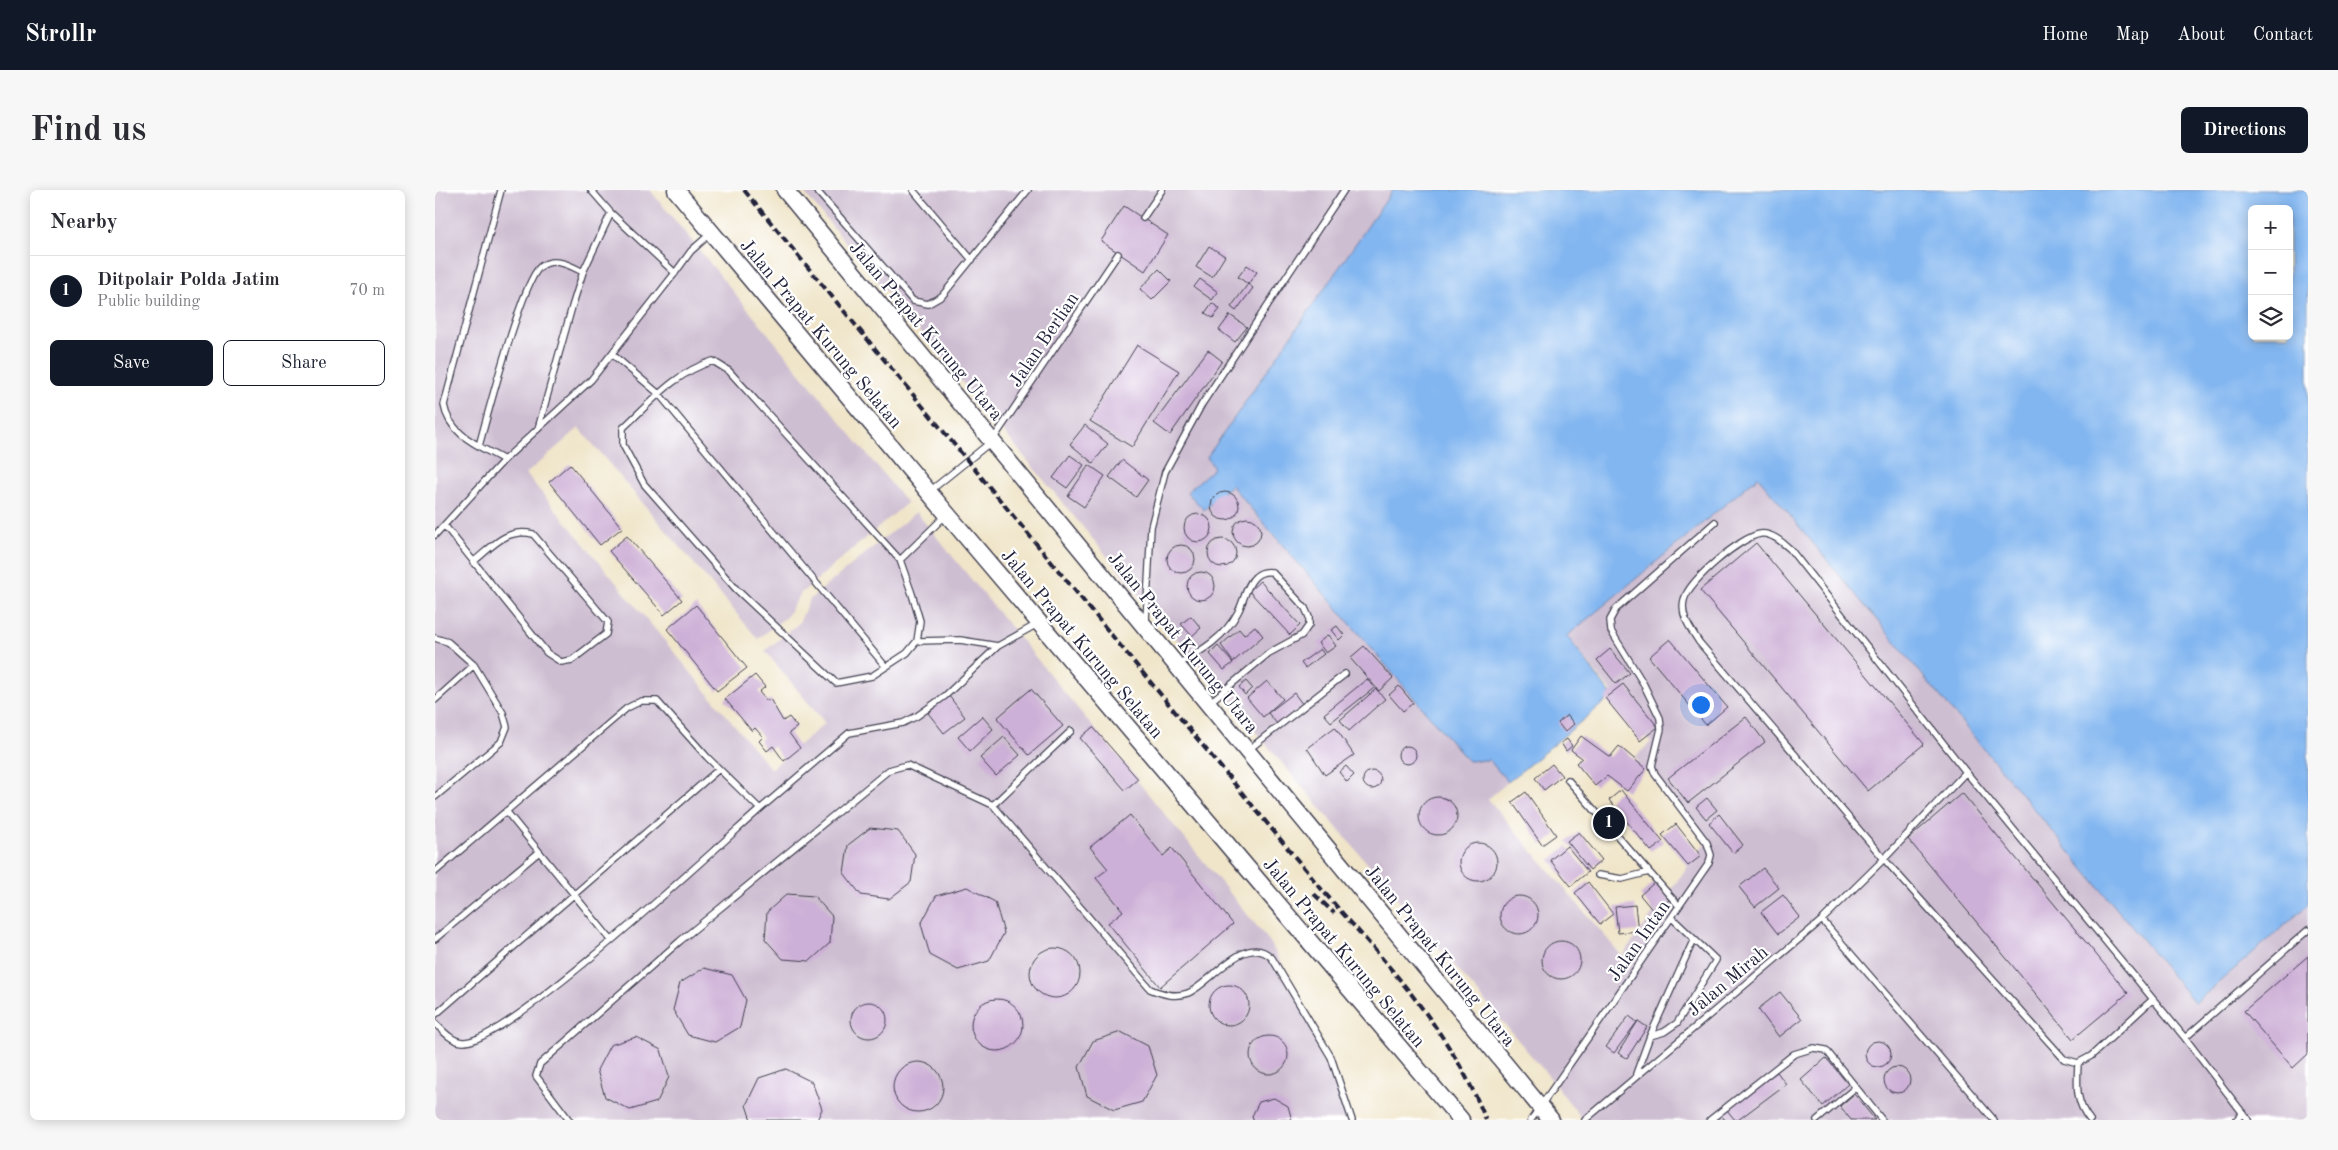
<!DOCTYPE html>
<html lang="en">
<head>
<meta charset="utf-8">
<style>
  body { margin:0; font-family:"Old Standard TT",serif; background:#f7f7f7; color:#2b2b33 }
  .controls { position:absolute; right:15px; top:15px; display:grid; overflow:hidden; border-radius:8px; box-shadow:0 2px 12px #0003 }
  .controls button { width:45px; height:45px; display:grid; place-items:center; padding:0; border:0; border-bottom:1px solid #e1e1e2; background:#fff; color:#2b2b33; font:25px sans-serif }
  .you { position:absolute; left:1265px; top:514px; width:18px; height:18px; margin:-12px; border:4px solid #fff; border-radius:50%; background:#1a73e8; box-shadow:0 0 0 8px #1a73e833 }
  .badge { display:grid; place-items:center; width:32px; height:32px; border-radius:50%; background:#111827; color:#fff; font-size:16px; font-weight:700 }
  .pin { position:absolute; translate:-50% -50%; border:2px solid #fff; box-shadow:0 1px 5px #0006 }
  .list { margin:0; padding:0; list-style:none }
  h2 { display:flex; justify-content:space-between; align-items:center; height:65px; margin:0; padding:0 20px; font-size:21px }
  h2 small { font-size:16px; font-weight:400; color:#7c7c81 }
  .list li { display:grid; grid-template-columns:32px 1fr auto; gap:15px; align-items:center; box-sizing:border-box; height:70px; padding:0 20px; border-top:1px solid #e1e1e2 }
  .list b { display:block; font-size:19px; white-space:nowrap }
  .list p { margin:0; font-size:16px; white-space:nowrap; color:#7c7c81 }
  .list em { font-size:16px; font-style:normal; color:#7c7c81 }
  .actions { display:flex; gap:10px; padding:15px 20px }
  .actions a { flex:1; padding:11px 0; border:1px solid #111827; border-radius:8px; text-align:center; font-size:18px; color:#111827 }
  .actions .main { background:#111827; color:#fff }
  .icon { flex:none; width:28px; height:28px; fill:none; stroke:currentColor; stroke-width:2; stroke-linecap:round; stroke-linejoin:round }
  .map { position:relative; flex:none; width:1873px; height:930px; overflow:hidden; border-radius:8px }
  header { display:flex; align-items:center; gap:30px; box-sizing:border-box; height:70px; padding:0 25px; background:#111827; color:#fff }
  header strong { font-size:24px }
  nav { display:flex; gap:28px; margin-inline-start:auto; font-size:18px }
  .intro { display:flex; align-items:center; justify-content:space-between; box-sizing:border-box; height:120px; padding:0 30px }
  h1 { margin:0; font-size:35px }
  .button { padding:12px 22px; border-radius:8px; background:#111827; color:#fff; font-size:18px; font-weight:700 }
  main { display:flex; gap:30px; padding:0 30px }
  aside { flex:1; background:#fff; border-radius:8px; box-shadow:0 2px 12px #0003 }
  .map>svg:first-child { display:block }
  .industrial { fill:#cebed1 }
  .water { fill:#82b6f0; stroke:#526c96; fill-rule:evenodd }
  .building { fill:#cdb0d7 }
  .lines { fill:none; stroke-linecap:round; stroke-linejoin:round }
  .lane-casing { stroke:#413f50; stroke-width:8 }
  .secondary-casing { stroke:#413f50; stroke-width:19 }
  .lane { stroke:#fff; stroke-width:5.5 }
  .secondary { stroke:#fff; stroke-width:16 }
  .rail { stroke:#22223b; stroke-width:4; stroke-dasharray:8 4; stroke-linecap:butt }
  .labels { text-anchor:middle; stroke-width:4.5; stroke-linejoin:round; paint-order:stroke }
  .street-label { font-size:19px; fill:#22223b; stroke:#fff }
</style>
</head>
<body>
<header>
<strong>Strollr</strong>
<nav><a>Home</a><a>Map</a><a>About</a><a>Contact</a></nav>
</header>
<div class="intro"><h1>Find us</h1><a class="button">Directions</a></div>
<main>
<aside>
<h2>Nearby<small></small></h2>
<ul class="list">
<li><span class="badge">1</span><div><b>Ditpolair Polda Jatim</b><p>Public building</p></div><em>70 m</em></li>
</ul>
<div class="actions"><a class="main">Save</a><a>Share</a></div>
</aside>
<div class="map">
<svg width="1873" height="930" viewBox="0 0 1873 930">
  <rect width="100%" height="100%" fill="#fff"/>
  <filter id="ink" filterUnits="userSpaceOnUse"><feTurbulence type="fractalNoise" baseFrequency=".02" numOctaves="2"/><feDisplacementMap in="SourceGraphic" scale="10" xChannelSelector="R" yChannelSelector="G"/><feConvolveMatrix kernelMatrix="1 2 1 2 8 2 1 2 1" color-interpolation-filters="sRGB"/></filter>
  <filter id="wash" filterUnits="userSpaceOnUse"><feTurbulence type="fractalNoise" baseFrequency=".0096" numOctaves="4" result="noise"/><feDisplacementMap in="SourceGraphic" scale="20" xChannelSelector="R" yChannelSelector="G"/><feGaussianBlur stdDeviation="1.12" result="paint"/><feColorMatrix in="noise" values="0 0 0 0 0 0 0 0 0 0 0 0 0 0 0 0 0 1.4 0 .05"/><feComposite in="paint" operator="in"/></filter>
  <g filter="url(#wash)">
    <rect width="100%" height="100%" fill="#f0e5c9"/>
    <!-- industrial -->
    <path class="industrial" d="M0 0H215L472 313 366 403 352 426 323 449 144 238 91 284 336 579 390 533 330 461 364 433 375 409 481 322 835 752 868 813 905 899 911 930H0Z
      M367 0H958L772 267 1033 571 1054 570 1073 592 1053 609 1187 766 1270 653 1200 567 1216 552 1132 446 1323 287 1760 813 1873 715V930H1148L1111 883 732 438Z"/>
    <!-- water -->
    <path class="water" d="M958 0H1873V715L1760 813 1323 287 1132 446 1177 506 1073 592 1054 570 1033 571 796 295 769 320 752 302 779 278 772 267ZM1817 19H1854V146H1817Z"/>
    <g id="blocks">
      <!-- building -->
      <path class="building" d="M689 16 733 45 710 81 666 51Z
        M774 56 790 66 777 87 761 77Z
        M812 75 822 82 813 94 803 87Z
        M724 79 736 91 717 110 705 99Z
        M765 89 783 102 777 110 759 97Z
        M813 94 818 98 801 121 796 117Z
        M777 113 785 119 778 128 770 123Z
        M795 125 812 137 800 152 784 140Z
        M702 155 744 181 697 257 655 231Z
        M773 160 787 171 735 245 719 233Z
        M650 235 673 254 658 273 635 254Z
        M635 265 649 275 632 298 618 288Z
        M687 270 713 290 701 307 674 287Z
        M135 274 187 338 165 355 114 292Z
        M654 275 670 286 649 317 633 306Z
        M776 316a14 14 0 1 1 28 0a14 14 0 1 1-28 0Z
        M749 338a14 14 0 1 1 28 0a14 14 0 1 1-28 0Z
        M798 342a14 14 0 1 1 28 0a14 14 0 1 1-28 0Z
        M192 346 247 410 229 425 174 361Z
        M773 363a14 14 0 1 1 28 0a14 14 0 1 1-28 0Z
        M1321 353 1489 554 1433 601 1265 400Z
        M732 369a14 14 0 1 1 28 0a14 14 0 1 1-28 0Z
        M752 396a14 14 0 1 1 28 0a14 14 0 1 1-28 0Z
        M825 391 865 435 855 445 814 401Z
        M261 415 312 478 282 501 232 439Z
        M756 426 766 438 757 446 746 434Z
        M820 436 828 446 798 472 786 455 804 439 809 445Z
        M902 436 909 445 904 450 896 440Z
        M893 445 901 456 891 463 883 453Z
        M1235 449 1292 517 1271 535 1214 467Z
        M783 456 798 473 789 480 775 464Z
        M929 456 958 488 944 501 915 468Z
        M885 459 889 464 870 478 866 473Z
        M1175 459 1195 483 1181 494 1162 470Z
        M320 485 330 497 324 502 332 511 335 509 348 531 354 527 362 537 354 543 365 558 349 571 338 556 332 561 324 551 328 547 320 538 317 541 290 509Z
        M932 489 939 498 896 532 889 524Z
        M811 491 817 498 810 505 804 497Z
        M832 491 848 509 828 527 812 508Z
        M1188 494 1223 537 1205 551 1170 508Z
        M964 496 978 513 968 521 954 505Z
        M596 499 628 536 594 565 562 528Z
        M941 499 950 509 914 541 905 530Z
        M859 503 868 515 843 535 833 523Z
        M514 506 530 527 509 543 493 523Z
        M1132 525 1139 534 1130 542 1123 533Z
        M547 526 558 539 535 561 523 547Z
        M1311 527 1330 552 1253 613 1233 588Z
        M658 537 703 589 690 600 645 548Z
        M900 537 919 565 890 585 872 558Z
        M1146 546 1175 567 1184 556 1211 579 1192 601 1172 586 1160 596 1141 573 1147 568 1136 560Z
        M569 547 585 565 561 586 545 568Z
        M1132 549 1137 556 1131 561 1126 553Z
        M963 565a9 9 0 1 1 18 0a9 9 0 1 1-18 0Z
        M1117 574 1127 586 1109 600 1100 588Z
        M911 576 919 585 912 592 904 582Z
        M928 590a9 9 0 1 1 18 0a9 9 0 1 1-18 0Z
        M1186 600 1228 652 1216 661 1174 610Z
        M1091 602 1121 645 1107 655 1077 612Z
        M1527 603 1693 803 1638 849 1473 649Z
        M984 626a19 19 0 1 1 38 0a19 19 0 1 1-38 0Z
        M1272 608 1282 620 1271 629 1261 617Z
        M1284 624 1308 655 1298 663 1274 633Z
        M695 625 728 666 737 658 798 734 725 797 673 733 688 721 661 688 673 679 655 657Z
        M1241 634 1266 666 1253 676 1227 645Z
        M435 638 463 641 480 664 476 692 454 709 426 705 409 683 413 655Z
        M1144 642 1167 670 1155 680 1132 651Z
        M1024 672a19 19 0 1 1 38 0a19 19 0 1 1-38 0Z
        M1132 656 1153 682 1136 696 1115 670Z
        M1328 678 1344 698 1320 717 1304 697Z
        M1153 692 1178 724 1165 734 1140 703Z
        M1220 692 1234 710 1219 722 1205 705Z
        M532 697 560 712 569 743 554 771 523 780 495 765 486 734 501 706Z
        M352 704 379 706 397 726 395 753 375 771 348 769 330 749 332 722Z
        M1348 705 1365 727 1343 744 1326 722Z
        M1065 725a19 19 0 1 1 38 0a19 19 0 1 1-38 0Z
        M1200 715 1203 741 1183 743 1180 717Z
        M1107 770a19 19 0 1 1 38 0a19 19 0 1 1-38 0Z
        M595 783a25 25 0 1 1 50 0a25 25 0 1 1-50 0Z
        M1873 766V864L1858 878 1809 821Z
        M269 778 297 785 311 810 305 837 280 852 253 845 238 820 245 793Z
        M774 815a20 20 0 1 1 40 0a20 20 0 1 1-40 0Z
        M1345 802 1367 829 1344 847 1323 819Z
        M536 835a26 26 0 1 1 52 0a26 26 0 1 1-52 0Z
        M416 830a18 18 0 1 1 36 0a18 18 0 1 1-36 0Z
        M1194 826 1202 832 1179 863 1171 857Z
        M1203 831 1212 837 1192 868 1183 863Z
        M686 842 713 856 722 885 707 912 679 920 652 906 644 877 658 851Z
        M815 865a19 19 0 1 1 38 0a19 19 0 1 1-38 0Z
        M201 847 226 860 234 887 222 912 195 920 170 907 162 880 175 855Z
        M1430 864a13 13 0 1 1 26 0a13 13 0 1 1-26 0Z
        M1391 868 1413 894 1388 916 1366 890Z
        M458 897a25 25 0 1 1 50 0a25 25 0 1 1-50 0Z
        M1449 890a13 13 0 1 1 26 0a13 13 0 1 1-26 0Z
        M351 879 377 892 387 919 382 930H316L311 915 324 888Z
        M1342 882 1351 894 1303 930H1300L1292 920Z
        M1419 904 1440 930H1416L1405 916Z
        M839 908 853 916 857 930H818L817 926 824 912Z
        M1285 923 1290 930H1276Z"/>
    </g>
  </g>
  <g filter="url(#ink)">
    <use href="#blocks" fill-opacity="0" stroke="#413f50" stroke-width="1"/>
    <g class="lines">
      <defs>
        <path id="lane" d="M66 0 9 215C14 245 45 256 69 270
          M156 0 176 23 240 83 256 61 275 44
          M381 0 478 111 493 114 507 106 593 0
          M478 0 537 70
          M708 28 727 0
          M177 164 224 204 451 477
          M278 171 294 181 465 370 477 404 485 431 482 451 472 463 437 486 401 493 301 399 209 294 188 255V238C216 212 241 182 278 171Z
          M103 239 137 117 148 82 176 23
          M44 256C52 227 87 92 105 77 119 66 136 76 148 82
          M495 301 557 251 683 64
          M10 336 112 463 126 472 137 470 171 444 173 432 98 344C71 338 58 356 38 372
          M0 345 69 270 156 190 240 83
          M465 370 510 326
          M711 431 716 337 730 282 767 214 909 0
          M0 448 13 452 39 475 0 510
          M482 451 525 450 563 456
          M743 474C767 461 790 447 803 422 809 411 811 395 820 387 825 382 831 381 837 382L870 418 874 427V435L867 445 834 463 774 513
          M636 541 558 615 715 799C727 804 740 808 753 803 777 793 810 741 837 768L896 867 917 930
          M813 560 910 484
          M1133 590 1244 716
          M0 607 66 552 72 537 68 523 39 475
          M71 621 176 750
          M0 682 192 518 206 511H222L272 567 325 619 414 543 468 533 482 526 510 506 563 456 604 433
          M1163 685 1187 689 1214 682
          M1387 730 1559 930
          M0 749 103 663
          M1717 810 1656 866 1643 873 1629 869 1449 669 1264 452C1256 439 1245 426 1249 410 1254 390 1306 347 1325 344 1336 342 1348 353 1355 359L1531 582 1750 848 1873 740
          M0 825 284 579
          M0 833C7 840 17 852 28 852 70 855 282 657 325 619
          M1215 846 1229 842 1242 833 1281 770 1237 728
          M1750 848 1813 930
          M1643 873C1642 895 1640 912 1655 930
          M1201 884 1215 846 1259 749
          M134 930 101 886 105 874 245 751 454 580 472 575 558 615
          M1096 930 1274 673 1276 665 1272 653 1220 584 1217 576 1226 539 1225 528 1208 493 1176 441 1175 430 1181 419 1280 332
          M1150 930 1387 730 1449 669 1531 582
          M1275 930 1359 864 1379 858 1391 860 1447 930
          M1382 930 1421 897
          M1801 930 1808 923"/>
        <path id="secondary" d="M241 0 512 324 1026 930
          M350 0 1116 930"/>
      </defs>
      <!-- lane casing -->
      <use href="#lane" class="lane-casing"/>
      <!-- secondary casing -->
      <use href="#secondary" class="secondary-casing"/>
      <!-- lane -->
      <use href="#lane" class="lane"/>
      <!-- secondary -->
      <use href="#secondary" class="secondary"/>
      <!-- rail -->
      <path class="rail" d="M309 0 888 701C951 773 1015 839 1051 930
        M879 704 899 723"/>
    </g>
  </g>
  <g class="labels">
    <!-- street labels -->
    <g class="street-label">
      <text transform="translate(492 140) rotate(50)" y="7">Jalan Prapat Kurung Utara</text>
      <text transform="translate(387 143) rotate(50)" y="7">Jalan Prapat Kurung Selatan</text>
      <text transform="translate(608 149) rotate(-56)" y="7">Jalan Berlian</text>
      <text transform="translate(749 452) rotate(51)" y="7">Jalan Prapat Kurung Utara</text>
      <text transform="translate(648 453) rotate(50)" y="7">Jalan Prapat Kurung Selatan</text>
      <text transform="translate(1203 750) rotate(-55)" y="7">Jalan Intan</text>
      <text transform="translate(910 762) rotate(50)" y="7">Jalan Prapat Kurung Selatan</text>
      <text transform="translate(1006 765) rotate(51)" y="7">Jalan Prapat Kurung Utara</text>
      <text transform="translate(1292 790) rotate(-40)" y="7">Jalan Mirah</text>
    </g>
  </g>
</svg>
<div class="controls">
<button>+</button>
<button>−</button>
<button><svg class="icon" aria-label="layers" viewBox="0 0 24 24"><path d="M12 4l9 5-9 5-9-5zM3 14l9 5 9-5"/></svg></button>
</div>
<div class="you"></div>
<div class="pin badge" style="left:1174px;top:633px">1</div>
</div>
</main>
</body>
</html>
